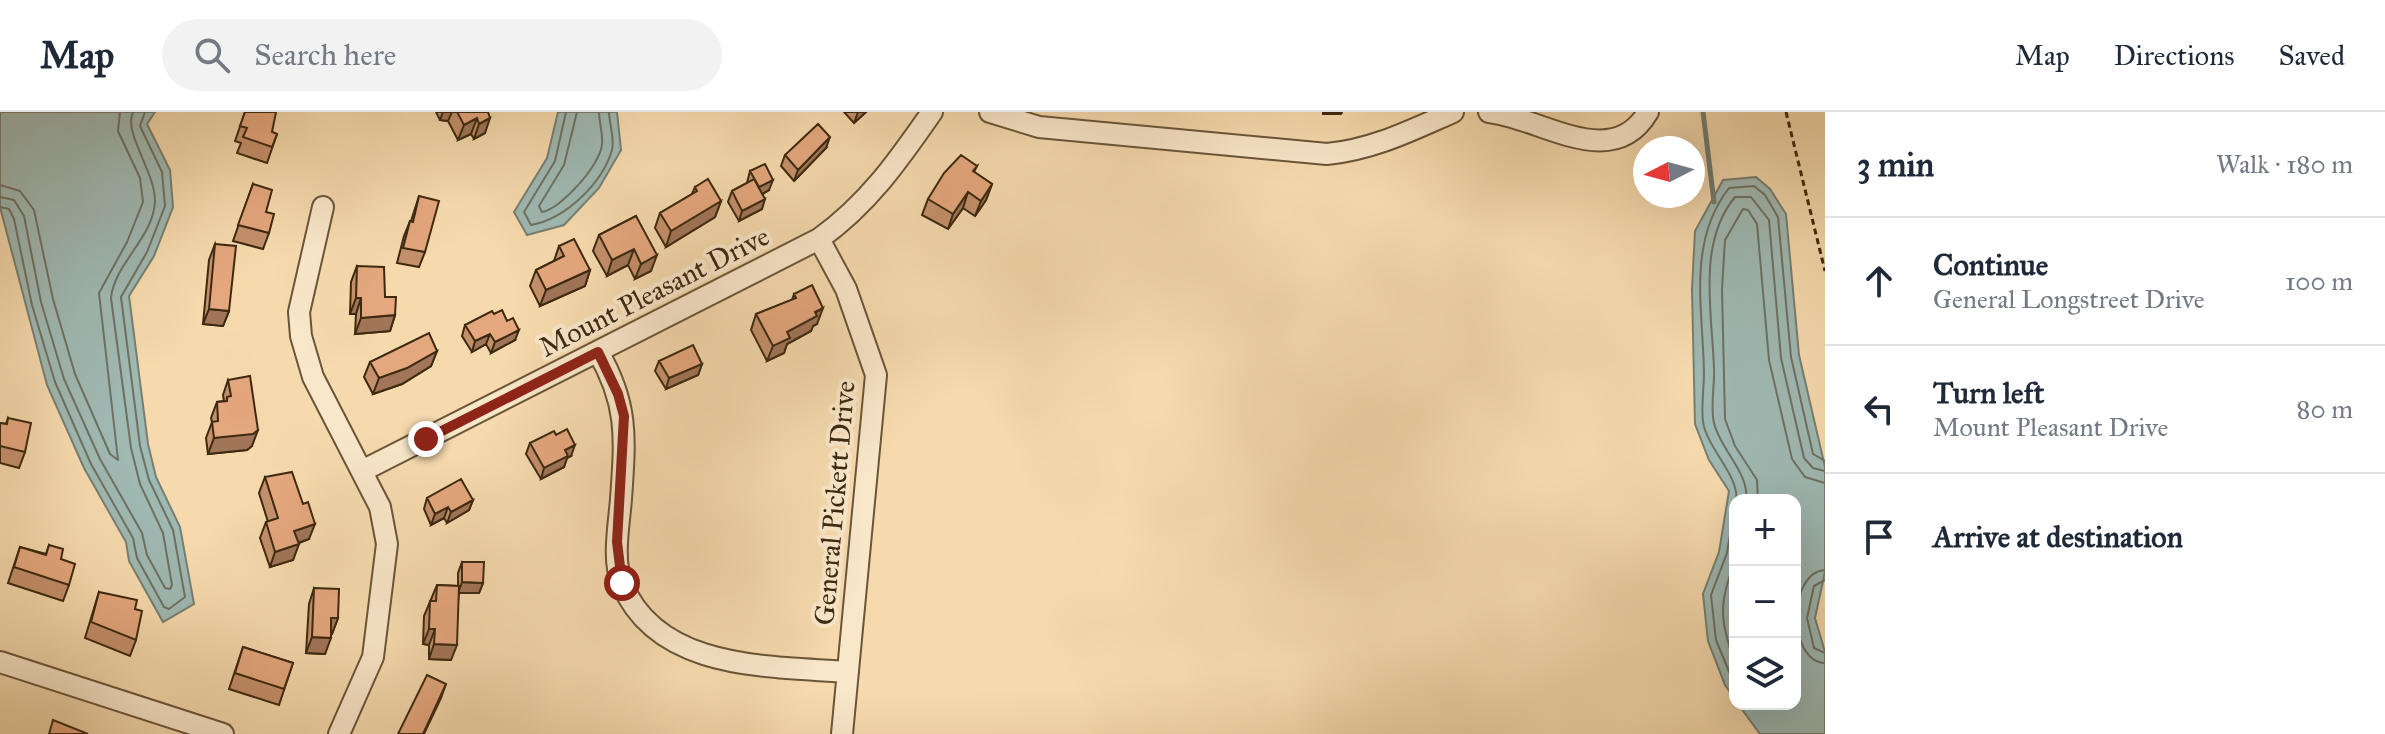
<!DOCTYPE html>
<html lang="en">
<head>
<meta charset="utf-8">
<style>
  body { margin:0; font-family:"IM FELL Great Primer",serif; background:#f2f2f3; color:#1f2937 }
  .controls { position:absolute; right:24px; bottom:24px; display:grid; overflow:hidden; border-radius:16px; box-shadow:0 8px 32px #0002 }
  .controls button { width:72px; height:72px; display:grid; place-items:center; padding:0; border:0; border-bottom:2px solid #e0e1e3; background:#fff; color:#1f2937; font:40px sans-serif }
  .compass { position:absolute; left:1633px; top:24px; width:72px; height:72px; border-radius:50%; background:#fff; box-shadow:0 8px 32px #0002; rotate:264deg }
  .stop { position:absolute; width:24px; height:24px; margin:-18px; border:6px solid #8f2418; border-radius:50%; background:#fff }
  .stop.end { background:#8f2418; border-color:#fff; box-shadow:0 2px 8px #0008 }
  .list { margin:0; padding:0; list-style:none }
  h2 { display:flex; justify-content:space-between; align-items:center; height:104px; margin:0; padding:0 32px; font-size:34px }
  h2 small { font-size:26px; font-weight:400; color:#747a83 }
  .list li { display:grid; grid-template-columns:52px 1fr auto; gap:24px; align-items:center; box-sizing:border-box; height:128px; padding:0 32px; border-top:2px solid #e0e1e3 }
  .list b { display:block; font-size:30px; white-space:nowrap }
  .list p { margin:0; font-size:26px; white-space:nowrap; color:#747a83 }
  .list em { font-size:26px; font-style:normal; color:#747a83 }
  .icon { flex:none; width:44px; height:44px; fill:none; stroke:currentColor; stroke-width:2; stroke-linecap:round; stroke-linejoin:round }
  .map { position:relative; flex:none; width:1825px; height:622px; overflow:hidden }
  header { display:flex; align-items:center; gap:48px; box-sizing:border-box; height:112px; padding:0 40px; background:#fff; border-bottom:2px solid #e0e1e3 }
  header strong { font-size:38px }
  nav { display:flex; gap:44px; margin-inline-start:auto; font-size:28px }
  .search { width:560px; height:72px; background:#f2f2f3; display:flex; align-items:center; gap:20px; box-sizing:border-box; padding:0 28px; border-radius:44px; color:#747a83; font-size:30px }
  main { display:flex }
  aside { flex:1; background:#fff }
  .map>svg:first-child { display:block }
  .water { fill:#9fb9b3; stroke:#777f72; stroke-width:2 }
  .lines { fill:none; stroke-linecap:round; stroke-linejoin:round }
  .shore { stroke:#6e7162; stroke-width:2 }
  .stream { stroke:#777f72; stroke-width:5 }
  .minor-casing { stroke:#6a5538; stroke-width:24 }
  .path { stroke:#3c2910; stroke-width:3; stroke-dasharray:6 4; stroke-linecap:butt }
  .minor { stroke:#f9e7ca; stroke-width:20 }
  .wall { fill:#c5906c; stroke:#3c2910; stroke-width:2 }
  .shaded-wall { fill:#a07558; stroke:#3c2910; stroke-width:2 }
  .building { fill:#e5a77d; stroke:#3c2910; stroke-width:2 }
  .route { stroke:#8f2418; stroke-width:10 }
  .labels { text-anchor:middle; stroke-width:8; stroke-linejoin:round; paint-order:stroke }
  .street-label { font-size:28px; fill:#3c2910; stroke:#f9e7ca }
</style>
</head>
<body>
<header>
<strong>Map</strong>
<div class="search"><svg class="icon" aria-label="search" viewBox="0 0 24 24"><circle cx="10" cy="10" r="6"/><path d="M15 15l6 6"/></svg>Search here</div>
<nav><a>Map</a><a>Directions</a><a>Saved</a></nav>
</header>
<main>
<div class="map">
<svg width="1825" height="622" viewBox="0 0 1825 622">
  <rect width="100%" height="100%" fill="#f6daae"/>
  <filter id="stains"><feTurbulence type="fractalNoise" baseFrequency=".0025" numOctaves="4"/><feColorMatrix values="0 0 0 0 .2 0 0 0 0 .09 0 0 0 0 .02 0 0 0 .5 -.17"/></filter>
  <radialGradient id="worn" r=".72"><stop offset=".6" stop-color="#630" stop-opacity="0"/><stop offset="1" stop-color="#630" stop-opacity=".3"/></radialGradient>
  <!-- water -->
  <path class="water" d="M0 0H155L147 12 170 58 173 95 154 144 129 184 148 332 156 365 180 415 194 492 163 510 129 449 126 430 84 356 47 273 0 95Z
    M558 0H617L621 38 599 76 564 113 527 123 514 100 547 46Z
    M1756 65 1770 77 1786 102 1799 243 1825 355V460L1815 506 1825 540V622H1760L1738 592H1795V388H1735V587L1725 573 1708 529 1703 482 1719 440 1729 379 1709 348 1695 312 1692 177 1695 119 1723 68Z"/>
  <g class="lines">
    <!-- shore -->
    <path class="shore" d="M566 0 555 49 524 100 531 113C565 107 602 72 612 38 615 27 609 11 609 0
      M577 0 564 53 539 94 542 100C561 97 601 52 602 32 603 21 599 10 599 0
      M0 73 20 79 34 98 53 187 75 262 110 342 118 348 99 181 127 130 143 90 140 66 118 19 120 0
      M0 85 14 88 24 104 41 190 64 267 100 347 142 421 147 443 165 476 170 477 172 473 163 421 140 372 131 336 111 186C114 152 154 125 155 89 155 59 123 21 133 0
      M0 95 9 97 14 107 32 193 55 270 91 352 133 426 137 446 164 495 169 497 185 485 173 418 149 368 140 334 121 185 147 140 165 94 162 60 140 14 145 0
      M1736 388C1740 365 1707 336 1703 310 1701 294 1704 276 1704 261 1703 197 1687 130 1729 76L1754 74 1765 83 1778 105 1791 245 1813 342 1825 349
      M1746 388C1750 362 1720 337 1714 311 1710 294 1715 273 1714 256 1712 200 1697 131 1735 85H1751L1769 108 1781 246 1804 346 1813 356 1825 359
      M1758 388 1757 368 1735 334 1725 307 1722 177 1725 128 1743 97 1748 98 1757 112 1769 248 1792 347 1805 365 1825 371
      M1735 393 1727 441 1711 483 1716 528 1735 574
      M1735 449C1719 490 1719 508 1735 550
      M1825 458C1788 460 1787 549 1825 551
      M1825 468 1814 474 1807 506 1814 536 1825 541"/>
    <!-- stream -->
    <path class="stream" d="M1703 0 1714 90"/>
    <defs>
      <path id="minor" d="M990 0 1039 15 1327 42C1372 38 1412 18 1453 0
        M1489 0C1542 6 1612 61 1648 0
        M323 95 299 200 301 224 313 265 380 395 387 432 373 545 339 622
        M819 127 846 177 876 263 842 622
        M598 240C629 293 625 328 621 387 619 413 612 448 622 472 658 559 770 554 848 560
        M362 359 819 127C868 92 898 49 932 0
        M0 550 223 622"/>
    </defs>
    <!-- minor casing -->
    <use href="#minor" class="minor-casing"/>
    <!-- path -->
    <path class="path" d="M1786 0 1825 159"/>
    <!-- minor -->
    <use href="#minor" class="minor"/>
  </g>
  <!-- wall -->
  <path class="wall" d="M245 0 272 20 277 22 267 51 237 41 241 31 235 29Z
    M436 0H488L485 21 474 27 471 22 458 28 448 9 440 8Z
    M844 0H866L854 11Z
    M826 36 794 69 781 54 785 43Z
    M977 54 974 60 992 72 986 88 975 104 963 96 948 117 922 103 928 87Z
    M750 59 769 78 763 82 762 97 739 109 728 90 732 79 747 71Z
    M253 72 266 100 269 121 263 137 233 129Z
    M695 75 721 89 715 105 666 135 655 116 660 101 692 82Z
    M419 84 425 140 419 155 397 151 404 124 410 109H411Z
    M636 104 651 159 635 167 628 153 607 164 593 139 599 123Z
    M215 132 229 199 223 214 203 212 209 148Z
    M559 134 590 158 585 174 540 194 530 174 536 158 554 149Z
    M357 154 385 185 395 203 390 219 355 222 356 202H350L351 170Z
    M794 182 817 212 813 214 811 219 787 232 784 241 767 249 751 218 756 202 792 188Z
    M465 213 515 228 491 241 486 232 472 240 462 224Z
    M437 239 431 254 402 272 373 282 364 265 370 250Z
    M659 249 702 252 698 263 666 277 655 259Z
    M228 268 252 334 247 338 208 342 206 326 212 310 211 306 217 290 224 289 223 283Z
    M8 306 25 340 19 356 0 351V311L6 312Z
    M530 331 571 344 567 346 564 355 541 367 526 342Z
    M265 365 309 427 299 431 293 448 270 455 260 426 266 410H268L259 381Z
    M427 386 473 388 469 398 447 411 444 406 431 413 424 397Z
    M49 433 61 447 69 473 63 489 8 471 20 435 46 442Z
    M462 450 483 471 479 481H459L451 548 429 547V533L423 532 424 504 437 473 458 474V461Z
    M314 476 338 506 332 522H331L325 542 306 541 309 492Z
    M99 480 136 528 130 544 85 526Z
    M243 535 293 551 279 593 229 577Z"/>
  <!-- shaded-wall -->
  <path class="shaded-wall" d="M443 0H452L448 9 440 8Z
    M858 0H866L854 11Z
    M1323 0H1342L1341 2H1323Z
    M477 6 471 22 458 28 464 13Z
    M490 6 485 21 474 27 479 12Z
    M830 25 826 36 794 69 798 58Z
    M773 68 769 78 755 86 759 75Z
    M992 72 986 88 975 104 981 89Z
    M968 80 963 96 948 117 953 102Z
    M765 87 762 97 739 109 742 99Z
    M721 89 715 105 666 135 671 119Z
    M634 137 628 153 607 164 612 148Z
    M657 143 651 159 635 167 641 152Z
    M590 158 585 174 540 194 546 178Z
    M356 186H361L356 202H350Z
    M823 196 817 212 813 214 811 219 787 232 784 241 767 249 773 234 787 220Z
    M209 197 229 199 223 214 203 212Z
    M395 203 390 219 355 222 361 206Z
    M519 218 515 228 491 241 495 230Z
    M490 222 486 232 472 240 475 229Z
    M437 239 431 254 402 272 373 282 379 266Z
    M702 252 698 263 666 277 669 266Z
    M258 318 252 334 247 338 208 342 214 326Z
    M575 333 571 344 567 346 564 355 541 367 544 356 565 338Z
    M473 388 469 398 447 411 451 400Z
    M448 395 444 406 431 413 435 402Z
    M315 412 309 427 289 434 294 419Z
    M299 432 293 448 270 455 275 440Z
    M462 470 483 471 479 481H458Z
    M331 506H338L332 522 326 521Z
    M429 517H435L429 533 423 532Z
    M312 525 331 526 325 542 306 541Z
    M434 532 457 533 451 548 429 547Z
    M446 572 441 586 424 622H423Z"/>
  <!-- building -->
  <path class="building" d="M245 0H276L272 20 277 22 272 35 243 25 247 16 240 14Z
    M457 0H488L490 6 479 12 477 6 464 13Z
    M818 12 830 25 798 58 785 43Z
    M961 43 977 54 973 59 992 72 981 89 968 80 953 102 928 87 944 61Z
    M765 52 773 68 759 75 750 59Z
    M708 67 721 89 671 119 660 101 697 79 695 75Z
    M754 67 765 87 742 99 732 79Z
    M253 72 272 78 266 100 274 102 269 121 238 113Z
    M419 84 439 89 425 140 403 136 410 109 413 110Z
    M636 104 657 143 641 152 634 137 612 148 599 123Z
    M574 127 590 158 546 178 536 158 564 144 559 134Z
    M215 132 236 134 229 199 209 197Z
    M357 154 384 155 385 185H396L395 203 361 206V186H356Z
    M812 173 823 196 815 200 817 204 787 220 790 226 773 234 756 202 796 186 794 182Z
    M502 198 507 209 513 206 519 218 495 230 490 222 475 229 465 213 492 199 494 202Z
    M429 221 437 239 407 256 379 266 370 250Z
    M693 233 702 252 669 266 659 249Z
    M250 264 258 318 253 322 214 326 212 310 218 309 217 290 227 289V285L231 284 228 268Z
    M8 306 31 311 25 340 0 334V311L7 312Z
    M567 317 575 333 565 338 568 344 544 356 530 331 554 319 556 323Z
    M292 360 303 392 308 390 315 412 294 419 299 432 275 440 266 410 278 406 265 365Z
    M461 367 473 388 451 400 448 395 435 402 427 386Z
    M49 433 63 437 61 447 75 452 69 473 14 455 20 435 46 443Z
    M462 450H484L483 471 462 470Z
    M437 473 459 474 457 533 434 532 435 517H429L430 489H436Z
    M314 476 339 477 338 506H331V526L312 525Z
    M99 480 137 488 135 497 142 499 136 528 91 510Z
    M243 535 293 551 284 577 235 561Z
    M427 563 446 572 423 622H398Z
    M53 608 88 622H49Z"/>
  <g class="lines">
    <!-- route -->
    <path class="route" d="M426 327 598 240 618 282 624 304 617 430 622 471"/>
  </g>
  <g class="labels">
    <!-- street labels -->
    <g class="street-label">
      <text transform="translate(654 179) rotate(-27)" y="10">Mount Pleasant Drive</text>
      <text transform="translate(834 391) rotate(-85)" y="10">General Pickett Drive</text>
    </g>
  </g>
  <rect width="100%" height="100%" filter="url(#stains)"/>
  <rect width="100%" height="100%" fill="url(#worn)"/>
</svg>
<div class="controls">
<button>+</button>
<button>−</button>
<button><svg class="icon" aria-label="layers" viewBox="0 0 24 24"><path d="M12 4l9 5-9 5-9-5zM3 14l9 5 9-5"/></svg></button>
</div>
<svg class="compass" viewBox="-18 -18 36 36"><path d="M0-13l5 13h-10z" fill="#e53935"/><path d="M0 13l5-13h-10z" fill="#747a83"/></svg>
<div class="stop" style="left:622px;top:471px"></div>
<div class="stop end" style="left:426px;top:327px"></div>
</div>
<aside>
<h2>3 min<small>Walk · 180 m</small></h2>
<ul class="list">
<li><svg class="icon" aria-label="ahead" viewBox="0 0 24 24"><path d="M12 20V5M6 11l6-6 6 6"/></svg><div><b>Continue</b><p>General Longstreet Drive</p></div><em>100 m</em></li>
<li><svg class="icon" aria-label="left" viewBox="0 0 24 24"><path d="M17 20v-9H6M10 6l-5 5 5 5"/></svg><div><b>Turn left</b><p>Mount Pleasant Drive</p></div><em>80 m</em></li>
<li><svg class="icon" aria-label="arrive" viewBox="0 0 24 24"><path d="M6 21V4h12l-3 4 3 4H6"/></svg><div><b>Arrive at destination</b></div></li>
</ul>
</aside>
</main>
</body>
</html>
